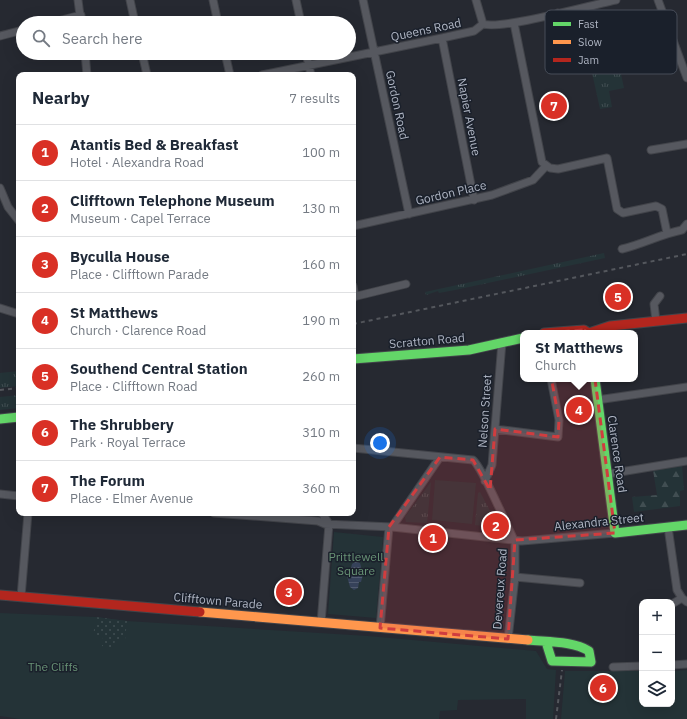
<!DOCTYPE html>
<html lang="en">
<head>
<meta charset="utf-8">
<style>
  body { margin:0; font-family:"IBM Plex Sans",sans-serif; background:#f2f2f3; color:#1f2937 }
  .controls { position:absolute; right:12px; bottom:12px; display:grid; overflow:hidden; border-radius:8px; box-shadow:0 4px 16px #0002 }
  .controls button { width:36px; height:36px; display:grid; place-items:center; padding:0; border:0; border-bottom:1px solid #e0e1e3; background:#fff; color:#1f2937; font:20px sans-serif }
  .you { position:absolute; left:380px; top:443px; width:14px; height:14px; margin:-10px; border:3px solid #fff; border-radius:50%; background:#1a73e8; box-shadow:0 0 0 6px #1a73e833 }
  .badge { display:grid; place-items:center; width:26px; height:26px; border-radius:50%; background:#d93025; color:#fff; font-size:13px; font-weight:700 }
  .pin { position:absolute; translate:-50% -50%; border:2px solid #fff; box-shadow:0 1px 4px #0006 }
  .popup { position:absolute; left:520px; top:330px; width:118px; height:52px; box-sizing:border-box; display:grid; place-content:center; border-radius:8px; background:#fff; filter:drop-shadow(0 1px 3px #0005); font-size:13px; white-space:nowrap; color:#747a83 }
  .popup b { font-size:15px; color:#1f2937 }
  .popup::after { content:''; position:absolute; left:50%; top:100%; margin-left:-8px; border:8px solid transparent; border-top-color:#fff }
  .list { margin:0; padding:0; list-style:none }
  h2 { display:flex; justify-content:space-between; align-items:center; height:52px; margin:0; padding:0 16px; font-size:17px }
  h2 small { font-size:13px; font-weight:400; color:#747a83 }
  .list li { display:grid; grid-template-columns:26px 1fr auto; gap:12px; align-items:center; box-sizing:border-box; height:56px; padding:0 16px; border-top:1px solid #e0e1e3 }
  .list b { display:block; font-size:15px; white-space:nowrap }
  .list p { margin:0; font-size:13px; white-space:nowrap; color:#747a83 }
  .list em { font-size:13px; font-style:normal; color:#747a83 }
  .icon { flex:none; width:22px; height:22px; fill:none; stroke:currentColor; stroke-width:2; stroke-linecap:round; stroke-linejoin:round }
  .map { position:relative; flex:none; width:687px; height:719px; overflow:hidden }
  .search { position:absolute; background:#fff; box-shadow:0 4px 16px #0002; left:16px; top:16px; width:340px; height:44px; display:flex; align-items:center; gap:10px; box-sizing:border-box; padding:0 14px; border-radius:22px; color:#747a83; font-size:15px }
  .panel { position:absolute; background:#fff; box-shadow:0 4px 16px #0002; left:16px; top:72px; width:340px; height:444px; border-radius:8px }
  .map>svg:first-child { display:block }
  .grass { fill:url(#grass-tufts) }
  .forest { fill:url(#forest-firs) }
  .park { fill:#243337 }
  .garden { fill:url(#garden-dots) }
  .water { fill:url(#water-rules) }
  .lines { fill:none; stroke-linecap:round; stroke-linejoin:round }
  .street-casing { stroke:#42444a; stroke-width:9 }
  .fast-casing { stroke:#42444a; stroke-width:11 }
  .slow-casing { stroke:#42444a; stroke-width:11 }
  .jam-casing { stroke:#42444a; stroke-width:11 }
  .street { stroke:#56585f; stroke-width:7 }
  .fast { stroke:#63d668; stroke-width:9 }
  .slow { stroke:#ff974d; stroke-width:9 }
  .jam { stroke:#b3261e; stroke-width:9 }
  .rail { stroke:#54575d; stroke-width:2; stroke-dasharray:4 4; stroke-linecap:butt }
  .marked { fill:#d03d3f; fill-opacity:0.2; stroke:#d03d3f; stroke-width:3; stroke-dasharray:8 5; stroke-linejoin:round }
  .labels { text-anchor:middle; stroke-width:3; stroke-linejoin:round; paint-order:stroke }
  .street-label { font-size:12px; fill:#afb5c3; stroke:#1a202b }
  .park-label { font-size:12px; fill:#689275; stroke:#1a202b }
  .key { fill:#1a202b; stroke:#474d59; stroke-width:1 }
  .key-label { font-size:11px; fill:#afb5c3 }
</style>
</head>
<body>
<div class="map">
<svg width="687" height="719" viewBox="0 0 687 719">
  <defs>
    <pattern id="grass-tufts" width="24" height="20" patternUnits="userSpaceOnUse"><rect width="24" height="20" fill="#243337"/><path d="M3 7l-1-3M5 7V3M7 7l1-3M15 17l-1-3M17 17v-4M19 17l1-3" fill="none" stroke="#414e52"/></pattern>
    <pattern id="forest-firs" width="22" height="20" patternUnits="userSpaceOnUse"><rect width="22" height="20" fill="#243337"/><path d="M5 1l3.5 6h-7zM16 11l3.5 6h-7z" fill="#414e52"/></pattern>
    <pattern id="garden-dots" width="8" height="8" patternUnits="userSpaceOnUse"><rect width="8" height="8" fill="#243337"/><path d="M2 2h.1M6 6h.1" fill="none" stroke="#414e52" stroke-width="1.8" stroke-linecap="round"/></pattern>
    <pattern id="water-rules" width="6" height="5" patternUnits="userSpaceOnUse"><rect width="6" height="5" fill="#36425a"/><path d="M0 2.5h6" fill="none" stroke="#515b70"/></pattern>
  </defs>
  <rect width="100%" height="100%" fill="#262931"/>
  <!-- grass -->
  <path class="grass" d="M605 46 617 56 624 88 609 91 612 107 600 109 589 59 603 56 601 48Z
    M604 253 605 258 455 290 439 293 438 291 426 295 425 292Z
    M19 371V386L0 388V373Z
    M19 395V408L0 410V397Z
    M431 482 427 523 406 522 405 517Z
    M480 492 498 526 497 528 475 525 478 493Z"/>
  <!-- forest -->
  <path class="forest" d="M682 465 684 490 680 491V506L634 512 632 497 657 495 653 470Z"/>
  <!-- park -->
  <path class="park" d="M435 480 476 483 472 524 432 520Z
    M334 532 383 537 376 618 328 614Z
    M0 613 96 617 127 621 368 636 536 651 547 669 556 670 553 719H526V699L458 700 457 710 440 711 439 719H20L0 716Z
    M687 670V719H561L565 671H642V704H672V671Z"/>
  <!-- garden -->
  <path class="garden" d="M96 617 127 621 125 640 115 639 114 648 102 646 103 637 93 636Z"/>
  <!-- water -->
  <path class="water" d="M356 561 360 563 363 574 361 582H359L358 588 354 590 350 587 347 576 349 568H351L352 564Z"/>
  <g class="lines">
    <defs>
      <path id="street" d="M78 0 81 23
        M130 0 135 23
        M213 0 218 23
        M296 0 301 23
        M363 0 409 214
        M476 0 483 24
        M658 0 687 78
        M558 13 567 51
        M50 23 81 15
        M514 23 542 162 550 168 558 169 607 158 617 209 623 213 656 206 662 209 667 233
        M483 24C502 30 591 5 616 0
        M0 36 23 30
        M442 38 474 200
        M85 53 87 75
        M142 53 147 75
        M225 53 230 75
        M306 53 311 75
        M262 75 442 38 474 31 483 24
        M651 150 687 144
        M0 188 8 207 19 221
        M353 226 492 195 533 180 546 166
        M622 249C643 244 661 234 682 230L687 224
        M353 286 355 297
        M353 297 406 284
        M0 308 19 314
        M656 321 654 304 660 296
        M597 400 687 387
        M495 429 558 437 559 420 551 379
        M353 448 473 460C482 467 507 526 514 540
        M608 474 687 461
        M485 481 492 465 502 342
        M0 494 19 496
        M214 513 318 521 325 524 392 527 522 541 615 533
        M322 513 329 524
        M392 527 440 457
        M668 527 677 590 682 598 687 602
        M515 577 580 583
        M21 597 28 513
        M672 604 682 598
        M321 623 329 524
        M380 628 389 527
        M508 639 515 577V540
        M672 665 687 664
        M613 667 642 666"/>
      <path id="fast" d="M353 359 469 350 523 338
        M595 379 615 533 687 525
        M0 419 19 417
        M528 640C547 642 573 641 589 651L591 662 552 661 546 642"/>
      <path id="slow" d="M200 612 528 640"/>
      <path id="jam" d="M544 333 584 330 589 333
        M589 333 610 326 687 318
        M0 595 200 612"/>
    </defs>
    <!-- street casing -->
    <use href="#street" class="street-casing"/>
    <!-- fast casing -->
    <use href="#fast" class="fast-casing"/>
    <!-- slow casing -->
    <use href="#slow" class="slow-casing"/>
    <!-- jam casing -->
    <use href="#jam" class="jam-casing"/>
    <!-- street -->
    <use href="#street" class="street"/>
    <!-- fast -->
    <use href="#fast" class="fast"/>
    <!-- slow -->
    <use href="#slow" class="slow"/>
    <!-- jam -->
    <use href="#jam" class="jam"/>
    <!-- rail -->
    <path class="rail" d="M353 324 687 254
      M0 390 19 388
      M556 719 562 670"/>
  </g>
  <!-- marked area -->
  <path class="marked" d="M584 330 589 333 615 533 515 540 508 639 380 628 389 527 440 457 473 460 490 490 495 429 558 437 559 420 543 333Z"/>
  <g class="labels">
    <!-- street labels -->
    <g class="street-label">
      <text transform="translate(426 30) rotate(-12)" y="4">Queens Road</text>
      <text transform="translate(397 105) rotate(78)" y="4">Gordon Road</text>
      <text transform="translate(469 117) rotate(79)" y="4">Napier Avenue</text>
      <text transform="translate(451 193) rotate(-13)" y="4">Gordon Place</text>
      <text transform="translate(427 341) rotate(-5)" y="4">Scratton Road</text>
      <text transform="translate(485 411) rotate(-86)" y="4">Nelson Street</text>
      <text transform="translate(617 454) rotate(82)" y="4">Clarence Road</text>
      <text transform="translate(599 522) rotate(-6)" y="4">Alexandra Street</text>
      <text transform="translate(500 589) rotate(-86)" y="4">Devereux Road</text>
      <text transform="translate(218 601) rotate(5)" y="4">Clifftown Parade</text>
    </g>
    <!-- park labels -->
    <g class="park-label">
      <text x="356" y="561">Prittlewell<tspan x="356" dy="14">Square</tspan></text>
      <text x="53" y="671">The Cliffs</text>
    </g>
  </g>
  <!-- legend -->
  <rect x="545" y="10" width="132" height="64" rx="6" class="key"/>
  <rect x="553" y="22" width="18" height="4" fill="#63d668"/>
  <rect x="553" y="40" width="18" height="4" fill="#ff974d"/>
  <rect x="553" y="58" width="18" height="4" fill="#b3261e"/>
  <g class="key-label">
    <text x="578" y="28">Fast</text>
    <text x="578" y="46">Slow</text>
    <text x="578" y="64">Jam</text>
  </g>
</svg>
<div class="controls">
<button>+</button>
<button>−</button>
<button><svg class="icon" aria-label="layers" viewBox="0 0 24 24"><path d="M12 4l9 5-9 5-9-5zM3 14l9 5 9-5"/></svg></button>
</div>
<div class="you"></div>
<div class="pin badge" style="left:433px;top:538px">1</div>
<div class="pin badge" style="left:496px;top:526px">2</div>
<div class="pin badge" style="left:289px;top:592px">3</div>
<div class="pin badge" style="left:579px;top:410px">4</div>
<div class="popup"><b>St Matthews</b>Church</div>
<div class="pin badge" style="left:618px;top:297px">5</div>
<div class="pin badge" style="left:603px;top:688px">6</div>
<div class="pin badge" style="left:554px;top:106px">7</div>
<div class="search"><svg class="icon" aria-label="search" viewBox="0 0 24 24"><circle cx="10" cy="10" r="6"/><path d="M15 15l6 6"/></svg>Search here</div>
<section class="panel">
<h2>Nearby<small>7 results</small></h2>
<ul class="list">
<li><span class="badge">1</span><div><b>Atantis Bed &amp; Breakfast</b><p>Hotel · Alexandra Road</p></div><em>100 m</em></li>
<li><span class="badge">2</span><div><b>Clifftown Telephone Museum</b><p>Museum · Capel Terrace</p></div><em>130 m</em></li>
<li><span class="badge">3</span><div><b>Byculla House</b><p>Place · Clifftown Parade</p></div><em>160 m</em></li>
<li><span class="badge">4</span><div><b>St Matthews</b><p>Church · Clarence Road</p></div><em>190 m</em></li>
<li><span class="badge">5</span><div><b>Southend Central Station</b><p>Place · Clifftown Road</p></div><em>260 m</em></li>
<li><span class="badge">6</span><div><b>The Shrubbery</b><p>Park · Royal Terrace</p></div><em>310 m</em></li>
<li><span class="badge">7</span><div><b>The Forum</b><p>Place · Elmer Avenue</p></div><em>360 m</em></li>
</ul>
</section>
</div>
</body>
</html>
